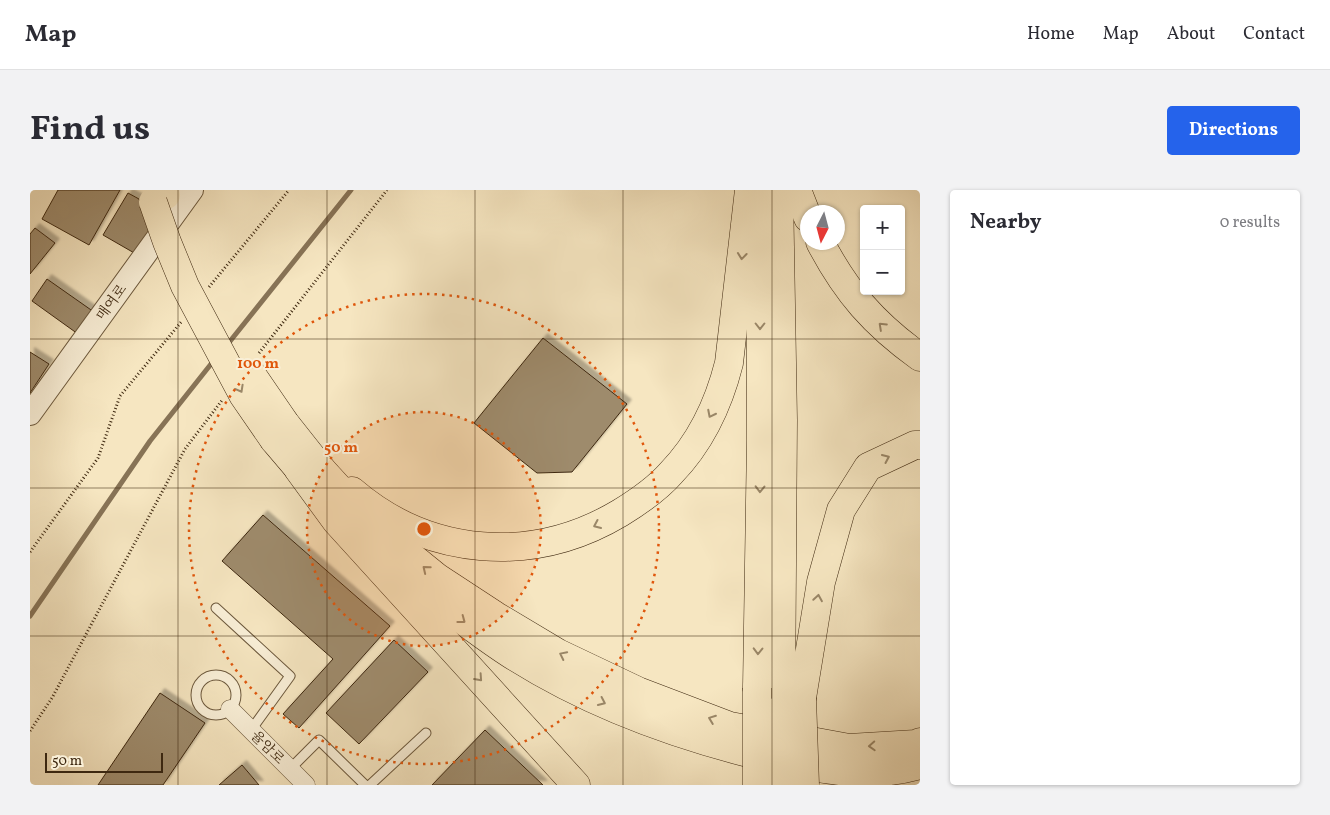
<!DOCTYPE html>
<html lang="en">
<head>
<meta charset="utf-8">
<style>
  body { margin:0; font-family:Vollkorn,"Noto Serif KR",serif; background:#f2f2f3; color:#2b2b33 }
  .controls { position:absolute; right:15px; top:15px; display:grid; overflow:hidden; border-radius:5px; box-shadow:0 1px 4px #0004 }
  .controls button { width:45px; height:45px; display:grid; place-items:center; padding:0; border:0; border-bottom:1px solid #e1e1e2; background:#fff; color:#2b2b33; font:25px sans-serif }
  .compass { position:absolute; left:770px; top:15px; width:45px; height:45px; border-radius:50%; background:#fff; box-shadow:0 1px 4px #0004; rotate:186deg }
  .scale { position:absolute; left:15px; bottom:12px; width:118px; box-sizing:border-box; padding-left:5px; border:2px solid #3e2810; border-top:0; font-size:14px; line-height:18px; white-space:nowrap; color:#3e2810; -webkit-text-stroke:4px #f9efd7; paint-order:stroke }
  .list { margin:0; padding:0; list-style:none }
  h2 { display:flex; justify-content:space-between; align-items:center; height:65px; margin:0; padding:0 20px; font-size:21px }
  h2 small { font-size:16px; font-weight:400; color:#7c7c81 }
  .map { position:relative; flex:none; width:890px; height:595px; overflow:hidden; border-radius:5px }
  header { display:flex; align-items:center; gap:30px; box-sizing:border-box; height:70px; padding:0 25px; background:#fff; border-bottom:1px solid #e1e1e2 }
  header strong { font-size:24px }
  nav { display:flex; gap:28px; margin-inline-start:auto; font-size:18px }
  .intro { display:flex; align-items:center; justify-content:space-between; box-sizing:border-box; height:120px; padding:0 30px }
  h1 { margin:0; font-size:35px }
  .button { padding:12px 22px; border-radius:5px; background:#2563eb; color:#fff; font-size:18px; font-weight:700 }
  main { display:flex; gap:30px; padding:0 30px }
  aside { flex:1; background:#fff; border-radius:5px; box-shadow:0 1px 4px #0004 }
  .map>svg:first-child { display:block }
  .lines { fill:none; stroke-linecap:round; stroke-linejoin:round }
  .stream { stroke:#877356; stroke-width:5 }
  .building { fill:#9e8b6c; stroke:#3e2810; filter:url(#shadow) }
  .service-casing { stroke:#6c583c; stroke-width:11 }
  .minor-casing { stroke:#6c583c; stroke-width:19 }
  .tertiary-casing { stroke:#6c583c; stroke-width:24 }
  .trunk-casing { stroke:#3e2810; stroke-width:29 }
  .motorway-casing { stroke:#3e2810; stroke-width:29 }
  .path { stroke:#3e2810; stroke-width:3; stroke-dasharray:1 2.5; stroke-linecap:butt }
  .service { stroke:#f9efd7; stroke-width:9 }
  .minor { stroke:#f9efd7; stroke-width:18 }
  .tertiary { stroke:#f9efd7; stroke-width:22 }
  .trunk { stroke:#f6e6c1; stroke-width:28 }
  .motorway { stroke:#f6e6c1; stroke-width:28 }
  .trunk-bridge-casing { stroke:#3e2810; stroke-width:29; stroke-linecap:butt }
  .motorway-bridge-casing { stroke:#3e2810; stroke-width:29; stroke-linecap:butt }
  .trunk-bridge { stroke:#f6e6c1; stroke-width:28 }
  .motorway-bridge { stroke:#f6e6c1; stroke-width:28 }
  .oneway { stroke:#9a8768 }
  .grid { fill:none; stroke:#3e2810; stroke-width:1; stroke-opacity:0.55 }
  .ring { fill:none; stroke:#e0570c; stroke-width:2.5; stroke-dasharray:2.5 5 }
  .labels { text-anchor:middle; stroke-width:4; stroke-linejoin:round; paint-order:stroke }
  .street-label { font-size:14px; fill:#3e2810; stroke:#f9efd7 }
  .centre { fill:#e0570c; stroke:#f9efd7; stroke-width:2.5 }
  .ring-label { font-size:15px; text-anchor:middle; font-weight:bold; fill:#e0570c; stroke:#f9efd7; stroke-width:4; stroke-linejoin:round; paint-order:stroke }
</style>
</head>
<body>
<header>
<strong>Map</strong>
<nav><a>Home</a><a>Map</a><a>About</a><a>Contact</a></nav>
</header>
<div class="intro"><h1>Find us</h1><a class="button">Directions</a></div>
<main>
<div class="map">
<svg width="890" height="595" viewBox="0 0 890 595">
  <defs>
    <filter id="shadow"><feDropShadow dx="4.5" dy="-4.5" stdDeviation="1" flood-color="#0004"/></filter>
  </defs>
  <rect width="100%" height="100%" fill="#f6e6c1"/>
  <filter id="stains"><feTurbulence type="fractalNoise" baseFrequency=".004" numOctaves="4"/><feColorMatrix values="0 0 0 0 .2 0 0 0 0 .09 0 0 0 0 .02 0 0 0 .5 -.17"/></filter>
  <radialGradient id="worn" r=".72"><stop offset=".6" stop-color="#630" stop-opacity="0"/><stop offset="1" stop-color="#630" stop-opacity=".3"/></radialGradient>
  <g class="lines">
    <!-- stream -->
    <path class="stream" d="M197 155 321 0
      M0 426 120 251 185 169"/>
  </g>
  <!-- building -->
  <path class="building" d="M28 0H90L59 55 12 29Z
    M98 3 109 9 120 41 106 64 73 45Z
    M5 38 25 53 0 84V44Z
    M17 89 64 122 48 144 2 111Z
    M513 148 597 214 542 282 507 283 444 233Z
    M0 162 19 174 0 203Z
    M233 325 360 436 269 538 253 524 303 469 192 371Z
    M364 450 398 482 329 554 296 523Z
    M130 503 175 533 133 595H68Z
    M455 540 513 595H402Z
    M212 575 229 595H189Z"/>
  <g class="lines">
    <defs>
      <path id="service" d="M186 418 260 486 221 540
        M166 505a20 20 0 1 1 40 0a20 20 0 1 1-40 0Z
        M260 579 289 550 335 595
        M340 595 396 543"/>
      <path id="minor" d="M200 519 276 595"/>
      <path id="tertiary" d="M0 224 162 0"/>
      <path id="trunk" d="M135 0 136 5
        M767 0 778 28
        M790 52C816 102 844 134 890 167
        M244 250 284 297
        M322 301C399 367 503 375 590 323 608 312 627 299 641 283 670 253 689 213 699 173L719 0
        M344 358 352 368C395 401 437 436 482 465 556 512 641 544 726 565 779 578 837 591 890 575"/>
      <path id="motorway" d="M749 0 753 230 751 519
        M255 233 293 281 336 328 371 358 408 388 466 426 528 463 608 501 700 536 819 558 886 554 890 552
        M268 279 306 331 546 595
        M727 498 731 250 730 0
        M772 508 791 392 811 320 838 277 885 255H890"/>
    </defs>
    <!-- service casing -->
    <use href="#service" class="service-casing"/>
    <!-- minor casing -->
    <use href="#minor" class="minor-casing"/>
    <!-- tertiary casing -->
    <use href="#tertiary" class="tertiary-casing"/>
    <!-- trunk casing -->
    <use href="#trunk" class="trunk-casing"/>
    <!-- motorway casing -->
    <use href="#motorway" class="motorway-casing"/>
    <!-- path -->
    <path class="path" d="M179 97 259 0
      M229 163 357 0
      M0 362 68 268 90 206 152 131
      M0 541 22 508 155 259 193 209"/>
    <!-- service -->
    <use href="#service" class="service"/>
    <!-- minor -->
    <use href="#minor" class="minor"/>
    <!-- tertiary -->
    <use href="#tertiary" class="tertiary"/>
    <!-- trunk -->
    <use href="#trunk" class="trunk"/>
    <!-- motorway -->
    <use href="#motorway" class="motorway"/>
    <defs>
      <path id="trunk-bridge" d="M123 12 137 52 155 96 213 205 244 250
        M218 179 255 233"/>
      <path id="motorway-bridge" d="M772 508 775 595
        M751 519V595
        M727 595V498"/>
    </defs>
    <!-- trunk-bridge casing -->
    <use href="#trunk-bridge" class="trunk-bridge-casing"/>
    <!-- motorway-bridge casing -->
    <use href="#motorway-bridge" class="motorway-bridge-casing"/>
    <!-- trunk-bridge -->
    <use href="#trunk-bridge" class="trunk-bridge"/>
    <!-- motorway-bridge -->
    <use href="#motorway-bridge" class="motorway-bridge"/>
  </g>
  <!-- one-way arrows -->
  <defs><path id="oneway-chevron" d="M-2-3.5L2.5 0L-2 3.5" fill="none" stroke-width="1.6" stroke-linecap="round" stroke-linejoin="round" transform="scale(1.25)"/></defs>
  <g class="oneway">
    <use href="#oneway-chevron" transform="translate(712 66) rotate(96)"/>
    <use href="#oneway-chevron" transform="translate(730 136) rotate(90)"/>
    <use href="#oneway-chevron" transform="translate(852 136) rotate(-137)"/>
    <use href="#oneway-chevron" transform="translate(210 199) rotate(61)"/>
    <use href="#oneway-chevron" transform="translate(681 224) rotate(117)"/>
    <use href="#oneway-chevron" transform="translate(856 268) rotate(-24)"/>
    <use href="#oneway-chevron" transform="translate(730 299) rotate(91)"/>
    <use href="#oneway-chevron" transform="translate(567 335) rotate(156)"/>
    <use href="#oneway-chevron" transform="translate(396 379) rotate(-141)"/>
    <use href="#oneway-chevron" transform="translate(788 408) rotate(-81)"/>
    <use href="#oneway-chevron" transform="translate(432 430) rotate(37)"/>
    <use href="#oneway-chevron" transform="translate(728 461) rotate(91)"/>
    <use href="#oneway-chevron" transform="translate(533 465) rotate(-154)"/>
    <use href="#oneway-chevron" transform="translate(449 488) rotate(48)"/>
    <use href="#oneway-chevron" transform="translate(572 512) rotate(25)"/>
    <use href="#oneway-chevron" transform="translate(682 529) rotate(-159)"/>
    <use href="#oneway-chevron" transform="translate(842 556) rotate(177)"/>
  </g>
  <!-- grid -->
  <path class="grid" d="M148 0V595M297 0V595M445 0V595M593 0V595M742 0V595M0 149H890M0 298H890M0 446H890"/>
  <!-- distance rings -->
  <circle cx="394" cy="339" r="117" fill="#e0570c" fill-opacity=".12"/>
  <g class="ring">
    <circle cx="394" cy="339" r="117"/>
    <circle cx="394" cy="339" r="235"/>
  </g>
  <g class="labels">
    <!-- street labels -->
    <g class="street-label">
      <text transform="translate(81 112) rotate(-54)" y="5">매여로</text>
      <text transform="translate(238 557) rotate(45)" y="5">율암로</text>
    </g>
  </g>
  <circle cx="394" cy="339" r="8" class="centre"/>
  <g class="ring-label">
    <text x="228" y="178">100 m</text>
    <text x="311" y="262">50 m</text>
  </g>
  <rect width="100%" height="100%" filter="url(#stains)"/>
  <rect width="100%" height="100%" fill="url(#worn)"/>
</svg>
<div class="controls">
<button>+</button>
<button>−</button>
</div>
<svg class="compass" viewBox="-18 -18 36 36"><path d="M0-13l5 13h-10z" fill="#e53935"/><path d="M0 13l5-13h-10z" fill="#7c7c81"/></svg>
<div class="scale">50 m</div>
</div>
<aside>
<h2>Nearby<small>0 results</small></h2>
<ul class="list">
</ul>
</aside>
</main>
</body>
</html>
